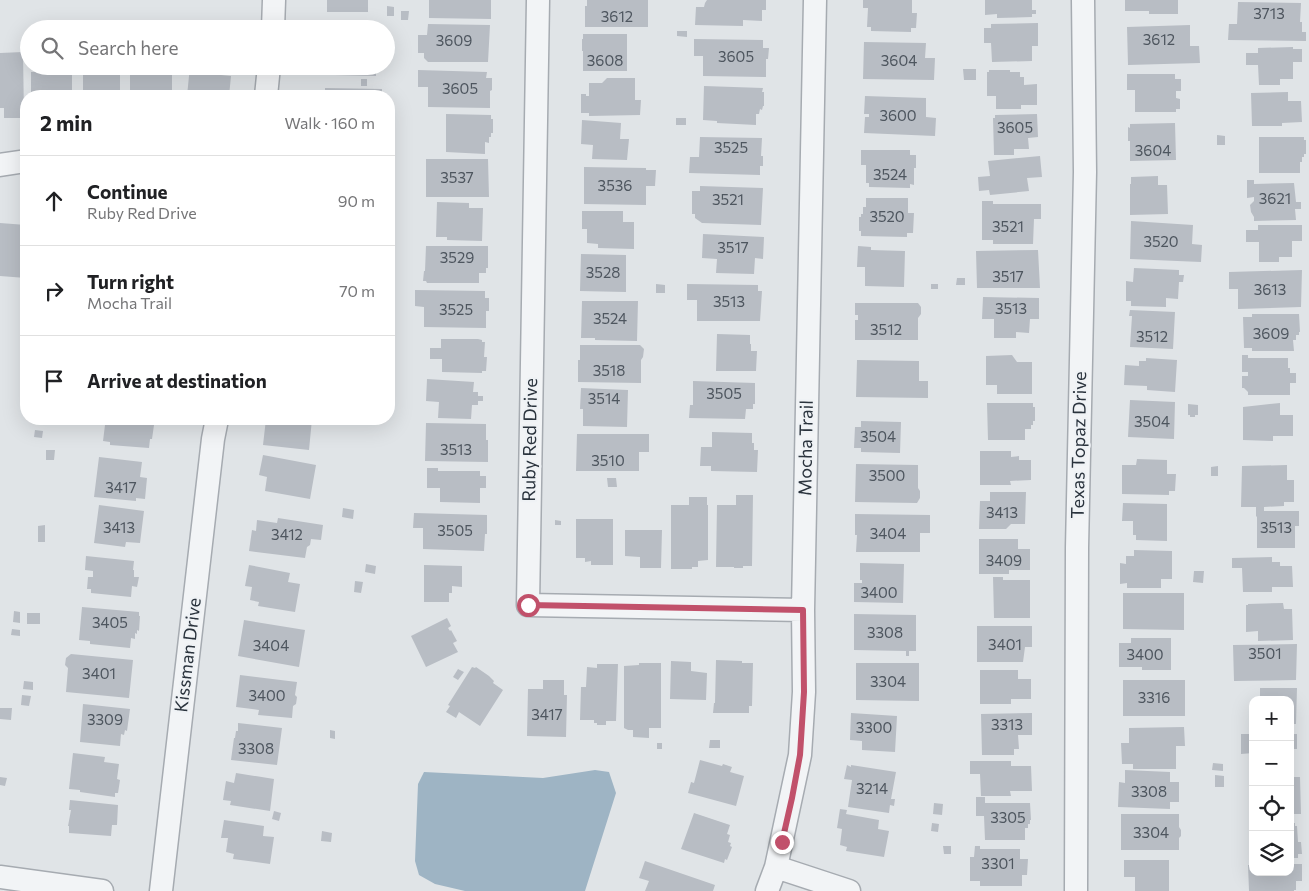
<!DOCTYPE html>
<html lang="en">
<head>
<meta charset="utf-8">
<style>
  body { margin:0; font-family:Commissioner,sans-serif; background:#f6f6f6; color:#202124 }
  .controls { position:absolute; right:15px; bottom:15px; display:grid; overflow:hidden; border-radius:10px; box-shadow:0 5px 20px #0002 }
  .controls button { width:45px; height:45px; display:grid; place-items:center; padding:0; border:0; border-bottom:1px solid #e0e0e0; background:#fff; color:#202124; font:25px sans-serif }
  .stop { position:absolute; width:15px; height:15px; margin:-11px; border:4px solid #c1516b; border-radius:50%; background:#fff }
  .stop.end { background:#c1516b; border-color:#fff; box-shadow:0 1px 5px #0008 }
  .list { margin:0; padding:0; list-style:none }
  h2 { display:flex; justify-content:space-between; align-items:center; height:65px; margin:0; padding:0 20px; font-size:21px }
  h2 small { font-size:16px; font-weight:400; color:#757577 }
  .list li { display:grid; grid-template-columns:32px 1fr auto; gap:15px; align-items:center; box-sizing:border-box; height:90px; padding:0 20px; border-top:1px solid #e0e0e0 }
  .list b { display:block; font-size:19px; white-space:nowrap }
  .list p { margin:0; font-size:16px; white-space:nowrap; color:#757577 }
  .list em { font-size:16px; font-style:normal; color:#757577 }
  .icon { flex:none; width:28px; height:28px; fill:none; stroke:currentColor; stroke-width:2; stroke-linecap:round; stroke-linejoin:round }
  .map { position:relative; flex:none; width:1309px; height:891px; overflow:hidden }
  .search { position:absolute; background:#fff; box-shadow:0 5px 20px #0002; left:20px; top:20px; width:375px; height:55px; display:flex; align-items:center; gap:12px; box-sizing:border-box; padding:0 18px; border-radius:28px; color:#757577; font-size:19px }
  .panel { position:absolute; background:#fff; box-shadow:0 5px 20px #0002; left:20px; top:90px; width:375px; height:335px; border-radius:20px }
  .map>svg:first-child { display:block }
  .water { fill:#9eb4c4 }
  .building { fill:#b8bdc4 }
  .lines { fill:none; stroke-linecap:round; stroke-linejoin:round }
  .minor-casing { stroke:#a6abb1; stroke-width:25 }
  .minor { stroke:#f2f4f6; stroke-width:22 }
  .route { stroke:#c1516b; stroke-width:6 }
  .labels { text-anchor:middle; stroke-width:4.5; stroke-linejoin:round; paint-order:stroke }
  .number-label { font-size:15px; fill:#4e565f }
  .street-label { font-size:18px; fill:#2a333d; stroke:#eff2f5 }
</style>
</head>
<body>
<div class="map">
<svg width="1309" height="891" viewBox="0 0 1309 891">
  <rect width="100%" height="100%" fill="#e0e4e7"/>
  <!-- water -->
  <path class="water" d="M595 770 609 772 616 793 585 891H465L435 884 419 875 415 861 418 784 424 772 543 778Z"/>
  <!-- building -->
  <path class="building" d="M327 0H368V12H327Z
    M429 0H491V19L429 18Z
    M587 0H648V27H585V6H587Z
    M707 0H766V10H762V21L743 20V26L695 25 696 7H704L705 3Z
    M863 0H912V13H917L916 28H911V32L871 31V27H867L868 8H863Z
    M985 0H1032V10H1036V14H1032V17L997 18V14L985 15Z
    M1125 0H1178V14H1149V11H1125Z
    M1238 2 1301 3 1300 22H1302V32H1306V41L1228 40 1229 24H1237Z
    M387 6 394 7V16H387Z
    M401 11H409L408 20H401Z
    M1038 23V46H1032V61L992 62 991 43H984V28H991V24Z
    M428 24 490 25 488 62H428L424 58V53H418V35H427Z
    M1190 25V46H1199L1200 63 1128 65 1127 27Z
    M677 31H687V37L677 36Z
    M583 34H627V71H583V51H582V39H583Z
    M694 39 763 40V48H769L768 59H766V77L703 76V56H694Z
    M864 42 926 43 925 58H935L934 80 863 79Z
    M1293 47V49H1302V62H1293V79H1280V85H1259L1258 65H1246V53H1258V48Z
    M23 52 24 118H4V108H0V53Z
    M83 66H120V96H99V94H96V96H84V94H83Z
    M130 66H172V96H130Z
    M190 66H219L218 72H222L221 75 231 76 229 96H187Z
    M321 66H376V76L335 75V73H321Z
    M963 69H976V80H964Z
    M418 70 487 72 486 78H492V90L490 91V108L428 107V87H418Z
    M989 70H1010V72H1020V77H1024V85L1037 84V105H1021V109H996V96H987V72H989Z
    M31 72H72V96H31Z
    M1127 74H1175V79H1181V91H1176V98L1180 99V109H1176V112H1135V90H1127Z
    M607 78H635V100H641L640 115 589 116V113H581V94H586V96H589V83H602Z
    M361 79H367V86H361Z
    M704 86 763 88 762 92H764V106H763L762 110 760 109 759 114H756V125L717 123V121L703 120Z
    M325 88 382 89V96H325Z
    M1288 92V101H1301L1302 122 1282 123V126H1252L1251 93Z
    M865 96 926 98V117L936 118 935 136 864 133 865 117H869V114H864Z
    M446 114 491 115V119H493V133H491V137H489V143L485 142V154L446 152Z
    M1037 114 1038 137 1028 138 1029 149H1014V155H994L993 118H995V115Z
    M676 118H686V125H676Z
    M582 120 621 123 620 139H629L627 160 592 159 593 145 581 144Z
    M1175 123 1176 160 1130 161V141H1128V127L1130 128V124Z
    M1217 135 1225 136V145H1217Z
    M700 137 762 138 761 156H763V166H760V175L689 173 690 157H699Z
    M1259 137H1304V140H1306V154H1304V157H1302V162H1300V173H1259Z
    M861 150H910V155H916V168H914V185L910 184V188L869 187V183H866V165H861Z
    M1040 156 1042 177 1027 178 1029 191 990 195 989 190 979 191 978 177 990 176 988 161Z
    M426 159H488L489 197H426Z
    M584 167 646 168V170H656L655 186H646V205L584 204Z
    M1158 176V185H1167L1168 214 1130 215V184H1131V177Z
    M1247 180H1254V184L1294 183 1296 202H1301V209H1295L1296 220 1254 221V217L1251 212 1250 205 1254 201V197L1247 198Z
    M700 186 763 188 761 225 702 223 695 218V214H692V191H700Z
    M866 198H908V213H914L913 233H907V237L861 236V231H859V217H861V214H863V207H866Z
    M982 201H993V204H1041V219H1034L1033 244H993V240H982Z
    M437 202 469 203V208H483L482 241 447 240V237H436Z
    M582 211H623V222H634V249L598 248V244L587 243V229H582Z
    M1131 221 1193 225 1192 244 1202 245 1201 262 1130 259Z
    M0 223 26 225V278L0 276Z
    M1258 225H1302V241H1292V257H1279V262H1259V242H1246V230H1258Z
    M703 234 764 237 763 259 755 258 754 274 716 273 717 259 702 258Z
    M426 246H488V268H486V273H479V283H427L426 281H423L424 271H425Z
    M858 246 871 247V250L905 251 904 287 865 286V267H857Z
    M1038 250 1040 288H977L976 251Z
    M581 254 626 255V292L580 291Z
    M1134 268 1179 270V275H1184L1183 282H1179L1178 299 1166 298V307L1131 306V301H1126V281L1133 282Z
    M1302 270 1301 307 1238 309V289H1229V272Z
    M957 278H965V285H956Z
    M656 284 665 285V293H656Z
    M687 284 758 285V291H762L760 321H697V300H687Z
    M931 284H938V289H931Z
    M415 290 485 291V298H489V311H486V328L424 327V307L415 306Z
    M983 297 1039 298V319H1030L1029 333 1016 332V338H994V319H982Z
    M582 301H638L637 341 595 340V338H581Z
    M855 303H918L921 307V314L918 318V340H855V320H858V315H855Z
    M1130 310 1175 312 1173 349 1130 347 1132 316H1129Z
    M1252 314H1299L1300 332H1299V335H1296V340H1293L1294 351H1252V348H1244L1243 317H1252Z
    M717 334 750 335V344H751V351H757L756 371H716Z
    M441 339H478L482 340V342H485L484 357H487L486 371H482V373L442 372V359H430V348H441Z
    M580 345H640L644 349 643 357 641 360V383L578 382V360H580Z
    M1012 355 1017 362H1032V394H997V385H986V356Z
    M1242 355H1248V358H1288V368H1290V373H1296V383H1290V395H1248V392L1244 388H1242V376H1248V372H1242Z
    M1146 358 1177 360 1175 392 1147 390V386L1124 385 1125 365 1139 366V361H1146Z
    M857 360 919 361V381H928V398L856 397Z
    M427 379 474 382 473 392H478V396H483V401H478V405H472L471 419 438 418 439 402 426 401Z
    M693 381 755 383V404H753V409H746L745 419 689 418 690 405H693Z
    M581 388 628 390 627 427 583 426V409H580Z
    M1130 400 1175 402 1174 439 1128 437Z
    M987 403H1033V407H1035V421H1033V425H1031V429H1025V440H988Z
    M1280 403V415H1293V436H1273V441L1243 440V407Z
    M1188 404 1198 405V415H1195V417H1190V415H1188Z
    M113 419H162L161 425H154L152 439H150L149 448 110 445V442L103 441 105 425H113Z
    M266 419H312L309 450 263 445Z
    M861 421 901 422 900 453 861 452V448H854L855 427H861Z
    M426 423 486 424V440H488V462L425 461Z
    M35 430 43 431 42 438 34 437Z
    M712 432 752 433V443H754V450H758L757 472 711 471V466H700L701 447H712Z
    M577 434H649V452H639V471H576Z
    M46 450H55L54 460H46Z
    M980 451H1011V457L1019 456V460H1031V480L1010 481 1011 485H980Z
    M263 455 316 465 310 499 265 491 267 477 259 475Z
    M99 457 142 462 140 477 147 478 145 499 136 498V501L94 497Z
    M1137 459 1167 460V474H1176L1175 491H1169V495L1122 494V465H1136Z
    M856 464 918 465V488L920 491V498L917 503 855 502Z
    M1287 465V480H1294V502H1284V506L1264 507V511H1299V526H1295V548H1257V516L1256 517V507H1262H1241L1242 466Z
    M1218 466V476H1211V467Z
    M427 468H438V471H480V476H486V488H480V503L440 502V488H427Z
    M607 478H616L617 487H608Z
    M990 492H1026L1025 524H1011L1006 529H979L980 501H990Z
    M736 495H753L752 566H743V568H734V567H716L717 505H736Z
    M689 497H707V505H708V560L698 561V567H692V569H671V505H689Z
    M1123 503 1167 504V541L1136 540V535H1133V521H1122Z
    M99 505 144 511 140 543 126 542 125 547 94 543Z
    M343 508 354 510 353 519 342 517Z
    M414 513 487 515V534H485L484 551 423 549V528H413Z
    M855 514 930 515V533H920V552H856L857 535H855Z
    M278 518 323 525 321 540 311 539 310 545 307 547 305 558 249 551 252 530 256 531 257 520 277 523Z
    M576 519H613V565H591V561L585 562V558H576Z
    M555 520 561 521V525H555Z
    M45 525V542H38V526Z
    M625 530H662L661 568H640V557L625 556Z
    M979 539H1018V549H1030V570H1009V574H979Z
    M1134 550 1172 551V579H1161V588H1127V583L1120 584V563L1126 564V556H1134Z
    M86 556 134 561 133 570H134V577H139L137 587 132 586 131 597 91 593V589H87L88 577H93V571L85 570Z
    M1272 557V562H1280V566H1292L1293 587H1272V592H1243L1242 568H1232V558Z
    M860 563 904 564 903 603 854 602V583H862V580H860Z
    M366 564 376 566 375 574 365 572Z
    M249 565 290 573 288 582 300 584 295 612 258 606 259 602 250 600 252 587 245 586Z
    M424 565 462 566V587L452 586V593H449V602H424Z
    M1194 571H1204L1203 583 1193 582Z
    M993 577H1003V580H1030V618H994Z
    M355 581 363 582 361 593 354 592Z
    M1123 593H1184V630L1123 629Z
    M1283 603 1284 609H1292L1293 640 1258 641V631L1246 632V605H1248V604Z
    M82 607 139 612V616H140L139 631 137 630V634L135 633V639L131 638 130 648 90 644V641L79 640Z
    M14 611 20 612V623L13 622Z
    M27 613H40V624H27Z
    M854 614 916 615V651H909V656H906V651L854 650Z
    M447 618 451 626 448 628 450 631 451 630 457 641 453 643 458 652 426 667 411 636Z
    M244 620 305 630 299 667 238 656Z
    M977 626H1032V647H1025L1023 662H977Z
    M12 629 20 630V636L11 635Z
    M1131 638H1171V670H1142V667H1119V643H1131Z
    M1297 644 1296 680 1234 681 1233 645Z
    M71 654 133 660 129 698 66 692 68 668 65 665 66 658Z
    M716 660 742 661V663H753L752 706H749V713H713L714 703H715Z
    M671 661 691 662V671L707 673 706 700 670 699Z
    M639 663H661V728H649V738L633 737V730H628L624 728V666L639 665Z
    M856 663H919V701L856 700Z
    M597 664H618L616 721H606V725H597V723H594V720H580L581 687H586L587 667 597 668Z
    M472 667 475 668 476 667 489 676 494 681 493 683 503 690 480 726 459 712 456 718 446 712 450 706 448 705Z
    M458 669 464 672 458 680 453 677Z
    M980 670H1018V679H1031V699H1011V704H980Z
    M240 675 297 682 295 695 297 697 296 704 293 706 292 718 258 715 259 710 236 707Z
    M543 680H564V695H567L566 737 527 736 528 689H543Z
    M1123 680H1185V716H1123Z
    M24 681 33 682V690L23 689Z
    M1260 688H1297L1296 724H1290V700H1260Z
    M22 695 31 696 29 706 21 705Z
    M83 704 130 709 127 731 125 730 124 735 121 734 120 746 80 742Z
    M0 708H12L11 720 0 719Z
    M851 713 897 716 895 752 862 750V741L850 740Z
    M1032 713V735H1018L1019 749H1014V755H982L981 714Z
    M238 723 282 728 277 765 231 760 234 738H235L236 731H238Z
    M1184 727 1185 746H1176V769H1133V764H1122L1121 743H1129V728Z
    M330 730 335 731V739L330 738Z
    M1241 734H1253V753L1241 754Z
    M1290 734H1297V749H1290Z
    M710 740H720V748H709Z
    M657 743H662V749H657Z
    M73 753 105 757 104 762 119 764 117 779 120 780 118 793H115V797L80 792V790L69 789Z
    M700 760 722 766 723 764 732 767 730 772 744 776 736 806 688 793 691 782 694 783Z
    M970 761H1011V766H1031L1032 791H1010L1011 796H981L980 774H970Z
    M1213 763 1223 764V771L1212 770Z
    M847 765 851 767V765L896 772 891 799H895L894 806 890 805 889 813 848 807 852 780 844 779Z
    M1125 770 1170 772V782H1179V802H1170V809L1118 807 1119 782 1125 783Z
    M236 773 274 779 270 811 230 805 231 801 223 800 226 781 234 783Z
    M1215 775 1224 776V787H1215Z
    M0 777 7 778 5 786 0 785Z
    M1290 777H1300L1301 814H1290Z
    M976 797H985V803H1030L1031 820H1030V824H1028V828H1025V840H985L984 816H976Z
    M70 800 118 805 117 825H112L111 836 69 833V826H68L71 810H69Z
    M934 803 943 804 942 815 933 814Z
    M840 809 847 810 846 814 879 820 878 829 889 831 884 857 846 851 847 847 840 845 842 829 837 828Z
    M274 811 281 813 279 821 272 819Z
    M694 813 730 825 727 834 730 835 728 842 731 843 730 846 732 847 727 860 725 859 724 863 681 849Z
    M1121 814H1179V827L1181 830V836L1179 838V850H1121Z
    M224 820 264 826 263 836 274 837 270 864 233 859 234 854 226 852 228 838H221Z
    M1250 822H1253V836H1251Z
    M932 823 939 824 938 832 931 831Z
    M1290 823H1295V826H1297L1298 842H1301L1302 854H1298V858H1290Z
    M322 831 332 833 331 842 321 841Z
    M943 846H951V854H944Z
    M975 846H980V849H1020V859H1028L1027 875H1022V886H980V881H970V857H974Z
    M1124 860H1169V891H1135V877H1124Z
    M645 861 715 885 713 891H645L649 881 639 878Z
    M1290 864H1302V881H1296V890H1294V891H1249L1248 865H1253V872H1290Z"/>
  <g class="lines">
    <defs>
      <path id="minor" d="M538 0 528 605 803 610
        M273 29 274 0
        M266 96 269 66
        M0 165 26 161
        M776 867 849 891
        M0 877 102 891
        M161 891 213 439 217 419
        M767 891 776 867 800 755 804 692 803 610 815 0
        M1076 891 1077 548 1085 172 1083 0"/>
    </defs>
    <!-- minor casing -->
    <use href="#minor" class="minor-casing"/>
    <!-- minor -->
    <use href="#minor" class="minor"/>
  </g>
  <g class="lines">
    <!-- route -->
    <path class="route" d="M528 605 803 610 804 692 800 755 792 798 782 842"/>
  </g>
  <g class="labels">
    <!-- number labels -->
    <g class="number-label">
      <text x="1269" y="19">3713</text>
      <text x="617" y="22">3612</text>
      <text x="1159" y="45">3612</text>
      <text x="454" y="46">3609</text>
      <text x="736" y="62">3605</text>
      <text x="605" y="66">3608</text>
      <text x="899" y="66">3604</text>
      <text x="460" y="94">3605</text>
      <text x="898" y="121">3600</text>
      <text x="1015" y="133">3605</text>
      <text x="731" y="153">3525</text>
      <text x="1153" y="156">3604</text>
      <text x="890" y="180">3524</text>
      <text x="457" y="183">3537</text>
      <text x="615" y="191">3536</text>
      <text x="1275" y="204">3621</text>
      <text x="728" y="205">3521</text>
      <text x="887" y="222">3520</text>
      <text x="1008" y="232">3521</text>
      <text x="1161" y="247">3520</text>
      <text x="733" y="253">3517</text>
      <text x="457" y="263">3529</text>
      <text x="603" y="278">3528</text>
      <text x="1008" y="282">3517</text>
      <text x="1270" y="295">3613</text>
      <text x="729" y="307">3513</text>
      <text x="1011" y="314">3513</text>
      <text x="456" y="315">3525</text>
      <text x="610" y="324">3524</text>
      <text x="886" y="335">3512</text>
      <text x="1271" y="339">3609</text>
      <text x="1152" y="342">3512</text>
      <text x="609" y="376">3518</text>
      <text x="724" y="399">3505</text>
      <text x="604" y="404">3514</text>
      <text x="1152" y="427">3504</text>
      <text x="878" y="442">3504</text>
      <text x="456" y="455">3513</text>
      <text x="608" y="466">3510</text>
      <text x="887" y="481">3500</text>
      <text x="121" y="493">3417</text>
      <text x="1002" y="518">3413</text>
      <text x="119" y="533">3413</text>
      <text x="1276" y="533">3513</text>
      <text x="455" y="536">3505</text>
      <text x="888" y="539">3404</text>
      <text x="287" y="540">3412</text>
      <text x="1004" y="566">3409</text>
      <text x="879" y="598">3400</text>
      <text x="110" y="628">3405</text>
      <text x="885" y="638">3308</text>
      <text x="1005" y="650">3401</text>
      <text x="271" y="651">3404</text>
      <text x="1265" y="659">3501</text>
      <text x="1145" y="660">3400</text>
      <text x="99" y="679">3401</text>
      <text x="888" y="687">3304</text>
      <text x="267" y="701">3400</text>
      <text x="1154" y="703">3316</text>
      <text x="547" y="720">3417</text>
      <text x="105" y="725">3309</text>
      <text x="1007" y="730">3313</text>
      <text x="874" y="733">3300</text>
      <text x="256" y="754">3308</text>
      <text x="872" y="794">3214</text>
      <text x="1149" y="797">3308</text>
      <text x="1008" y="823">3305</text>
      <text x="1151" y="838">3304</text>
      <text x="998" y="869">3301</text>
    </g>
    <!-- street labels -->
    <g class="street-label">
      <text transform="translate(530 440) rotate(-89)" y="6">Ruby Red Drive</text>
      <text transform="translate(1079 445) rotate(-89)" y="6">Texas Topaz Drive</text>
      <text transform="translate(806 448) rotate(-89)" y="6">Mocha Trail</text>
      <text transform="translate(188 655) rotate(-83)" y="6">Kissman Drive</text>
    </g>
  </g>
</svg>
<div class="controls">
<button>+</button>
<button>−</button>
<button><svg class="icon" aria-label="locate" viewBox="0 0 24 24"><circle cx="12" cy="12" r="6"/><path d="M12 2v4M12 18v4M2 12h4M18 12h4"/></svg></button>
<button><svg class="icon" aria-label="layers" viewBox="0 0 24 24"><path d="M12 4l9 5-9 5-9-5zM3 14l9 5 9-5"/></svg></button>
</div>
<div class="stop" style="left:528px;top:605px"></div>
<div class="stop end" style="left:782px;top:842px"></div>
<div class="search"><svg class="icon" aria-label="search" viewBox="0 0 24 24"><circle cx="10" cy="10" r="6"/><path d="M15 15l6 6"/></svg>Search here</div>
<section class="panel">
<h2>2 min<small>Walk · 160 m</small></h2>
<ul class="list">
<li><svg class="icon" aria-label="ahead" viewBox="0 0 24 24"><path d="M12 20V5M6 11l6-6 6 6"/></svg><div><b>Continue</b><p>Ruby Red Drive</p></div><em>90 m</em></li>
<li><svg class="icon" aria-label="right" viewBox="0 0 24 24"><path d="M7 20v-9h11M14 6l5 5-5 5"/></svg><div><b>Turn right</b><p>Mocha Trail</p></div><em>70 m</em></li>
<li><svg class="icon" aria-label="arrive" viewBox="0 0 24 24"><path d="M6 21V4h12l-3 4 3 4H6"/></svg><div><b>Arrive at destination</b></div></li>
</ul>
</section>
</div>
</body>
</html>
